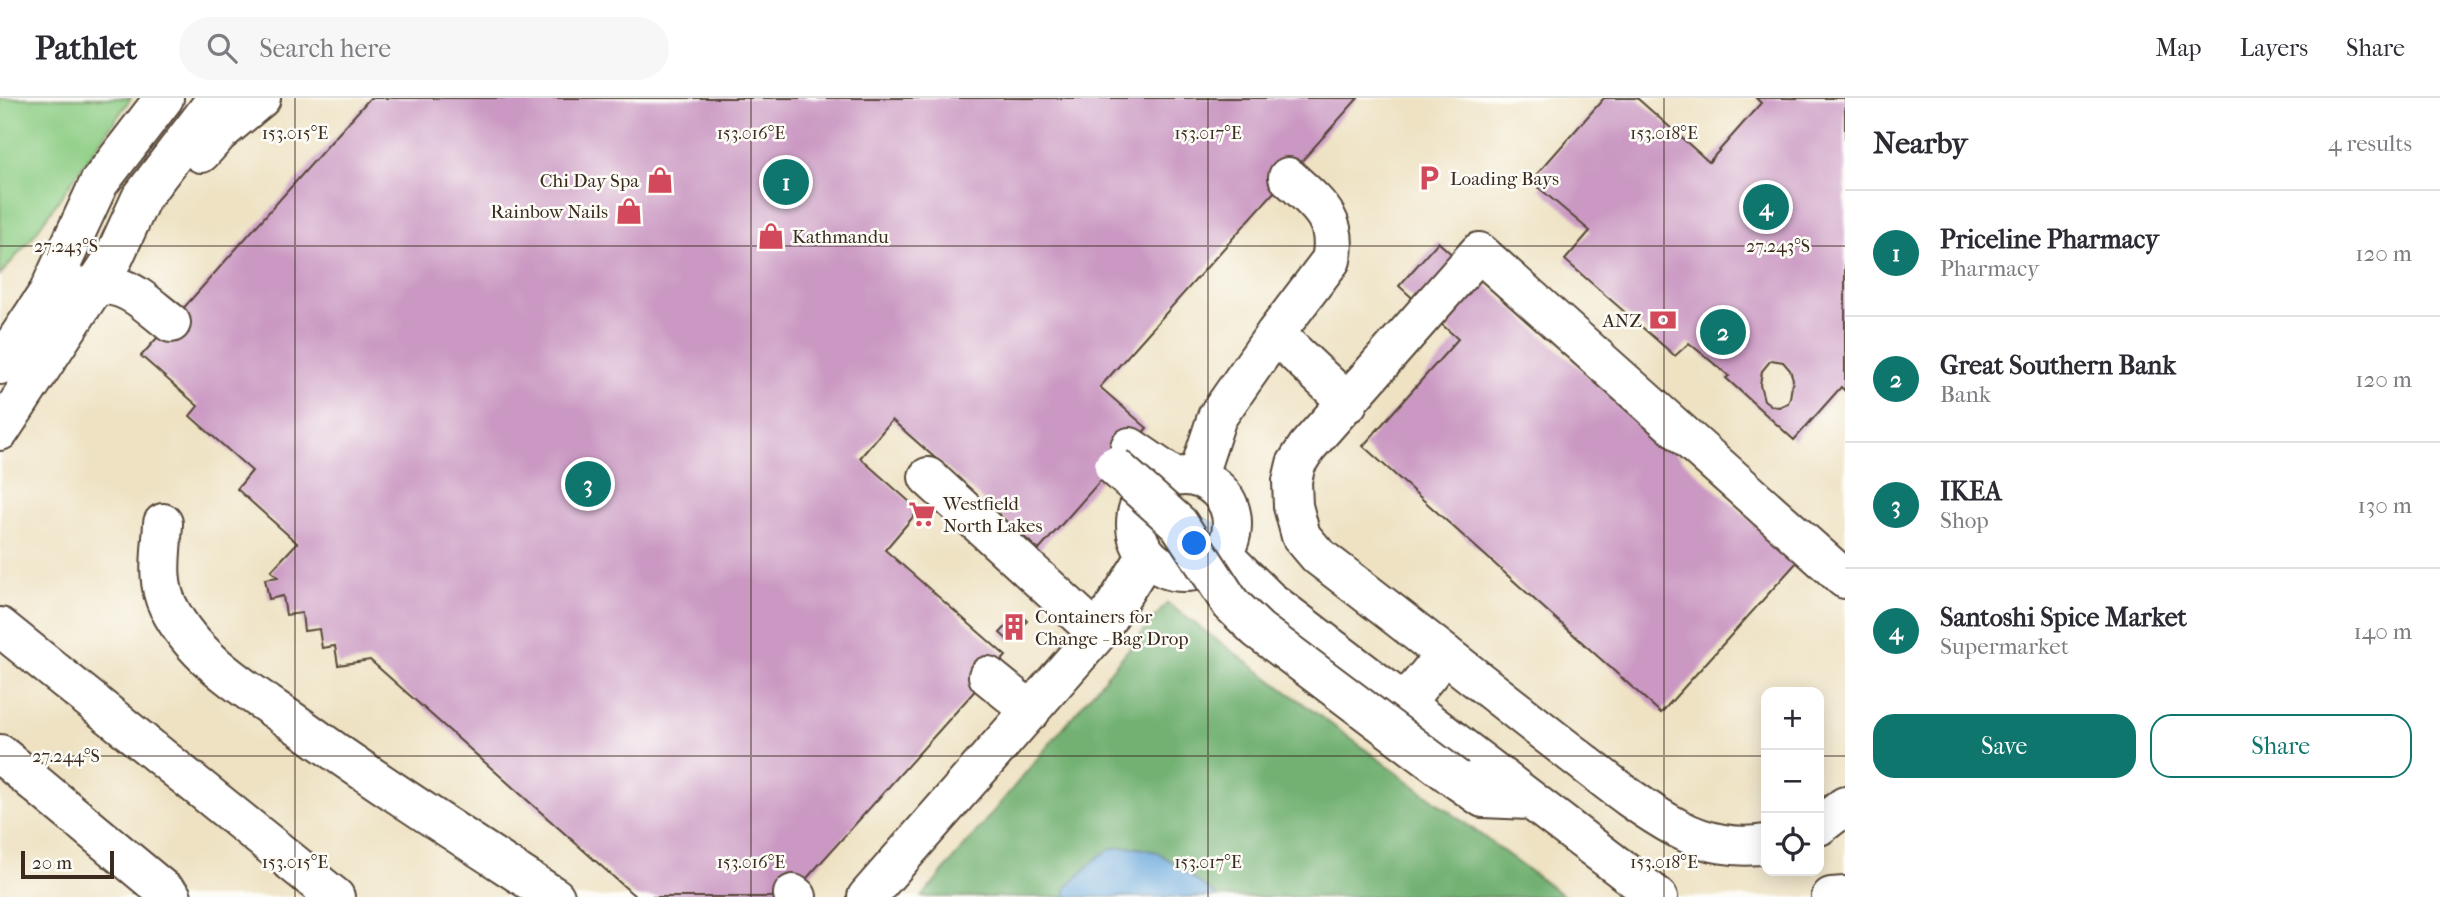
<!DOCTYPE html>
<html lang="en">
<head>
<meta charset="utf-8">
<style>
  body { margin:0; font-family:"IM FELL French Canon",serif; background:#f7f7f7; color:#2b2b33 }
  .controls { position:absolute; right:21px; bottom:21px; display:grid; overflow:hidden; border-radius:14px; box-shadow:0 4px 18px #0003 }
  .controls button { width:63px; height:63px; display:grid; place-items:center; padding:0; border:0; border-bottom:2px solid #e1e1e2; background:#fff; color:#2b2b33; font:35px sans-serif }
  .scale { position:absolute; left:21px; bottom:18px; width:93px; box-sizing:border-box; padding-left:7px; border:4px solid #3b2a1e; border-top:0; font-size:19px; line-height:24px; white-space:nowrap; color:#3b2a1e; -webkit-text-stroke:5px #fdfcf7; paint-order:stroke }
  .you { position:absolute; left:1195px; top:446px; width:24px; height:24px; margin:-18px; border:5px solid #fff; border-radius:50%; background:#1a73e8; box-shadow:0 0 0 10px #1a73e833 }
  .badge { display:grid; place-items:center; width:46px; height:46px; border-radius:50%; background:#0f766e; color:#fff; font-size:23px; font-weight:700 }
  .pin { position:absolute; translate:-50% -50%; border:4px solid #fff; box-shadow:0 2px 7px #0006 }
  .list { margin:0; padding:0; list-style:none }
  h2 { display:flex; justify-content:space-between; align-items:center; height:91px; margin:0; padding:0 28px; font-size:30px }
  h2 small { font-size:23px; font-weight:400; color:#7c7c81 }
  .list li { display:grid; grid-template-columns:46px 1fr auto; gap:21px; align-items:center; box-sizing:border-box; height:126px; padding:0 28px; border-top:2px solid #e1e1e2 }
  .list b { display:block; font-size:26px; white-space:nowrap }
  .list p { margin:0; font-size:23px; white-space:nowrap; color:#7c7c81 }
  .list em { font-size:23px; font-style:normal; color:#7c7c81 }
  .actions { display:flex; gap:14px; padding:21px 28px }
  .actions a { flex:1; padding:16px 0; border:2px solid #0f766e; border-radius:21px; text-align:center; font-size:24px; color:#0f766e }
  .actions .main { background:#0f766e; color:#fff }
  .icon { flex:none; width:38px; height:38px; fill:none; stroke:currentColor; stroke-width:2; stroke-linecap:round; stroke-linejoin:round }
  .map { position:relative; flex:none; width:1845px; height:799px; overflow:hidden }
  header { display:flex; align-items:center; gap:42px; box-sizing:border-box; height:98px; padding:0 35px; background:#fff; border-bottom:2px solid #e1e1e2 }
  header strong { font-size:33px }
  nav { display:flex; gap:38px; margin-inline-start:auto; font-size:24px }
  .search { width:490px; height:63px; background:#f7f7f7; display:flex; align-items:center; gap:18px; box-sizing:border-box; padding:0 24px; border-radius:38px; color:#7c7c81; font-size:26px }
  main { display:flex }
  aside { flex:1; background:#fff }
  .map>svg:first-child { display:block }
  .green { fill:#8ece85; stroke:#647c52; stroke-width:2 }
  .forest { fill:#72b172; stroke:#566e48; stroke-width:2 }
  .water { fill:#6aa9dd; stroke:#526a7e; stroke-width:2 }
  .building { fill:#ca98c2; fill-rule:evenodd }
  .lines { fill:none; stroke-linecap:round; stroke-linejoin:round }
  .minor-casing { stroke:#564637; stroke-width:42 }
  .major-casing { stroke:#564637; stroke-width:42 }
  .highway-casing { stroke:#564637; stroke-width:42 }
  .minor { stroke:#fff; stroke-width:38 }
  .major { stroke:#fff; stroke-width:38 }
  .highway { stroke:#fff; stroke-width:38 }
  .minor-bridge-casing { stroke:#564637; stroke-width:42; stroke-linecap:butt }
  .minor-bridge { stroke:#fff; stroke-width:38 }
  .ticks { fill:none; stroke:#3b2a1e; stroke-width:2; stroke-opacity:0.45 }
  .labels { text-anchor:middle; stroke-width:5; stroke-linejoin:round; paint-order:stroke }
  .poi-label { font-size:19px; fill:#3b2a1e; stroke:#fdfcf7; text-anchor:start }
  .ticks-label { font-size:18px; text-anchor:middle; fill:#3b2a1e; stroke:#fdfcf7; stroke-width:5; stroke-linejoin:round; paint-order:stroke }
</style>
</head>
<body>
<header>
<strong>Pathlet</strong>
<div class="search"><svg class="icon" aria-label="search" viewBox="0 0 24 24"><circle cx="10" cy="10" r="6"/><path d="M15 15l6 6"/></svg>Search here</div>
<nav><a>Map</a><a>Layers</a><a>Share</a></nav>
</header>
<main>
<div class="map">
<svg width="1845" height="799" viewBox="0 0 1845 799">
  <rect width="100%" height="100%" fill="#fdfcf7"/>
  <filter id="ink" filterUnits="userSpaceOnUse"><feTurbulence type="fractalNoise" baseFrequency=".0143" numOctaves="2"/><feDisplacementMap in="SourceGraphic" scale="14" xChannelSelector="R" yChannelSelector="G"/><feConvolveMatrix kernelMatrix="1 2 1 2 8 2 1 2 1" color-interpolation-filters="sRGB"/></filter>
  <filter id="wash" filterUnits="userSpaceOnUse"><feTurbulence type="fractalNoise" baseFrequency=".00686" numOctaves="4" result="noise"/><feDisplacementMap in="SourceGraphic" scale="28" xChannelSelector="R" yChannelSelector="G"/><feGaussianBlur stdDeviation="1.57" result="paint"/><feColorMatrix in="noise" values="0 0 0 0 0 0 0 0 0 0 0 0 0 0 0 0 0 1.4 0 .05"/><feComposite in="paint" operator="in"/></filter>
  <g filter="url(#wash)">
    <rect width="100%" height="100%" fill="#eee2c3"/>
    <!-- green -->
    <path class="green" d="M0 0H131L31 141 0 177Z"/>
    <!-- forest -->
    <path class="forest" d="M1167 505 1565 799H922Z"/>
    <!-- water -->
    <path class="water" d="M1133 749 1157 754 1174 765 1218 799H1065L1067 789 1099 758 1112 750Z"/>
    <g id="blocks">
      <!-- building -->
      <path class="building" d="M370 0H1358L1100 289 1147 330 1039 452 892 322 860 360 919 412 885 452 1006 558 790 799H636L370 562 338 567 335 548 322 550 319 531 304 533 302 515 286 517 283 498 269 501 265 481 278 479 271 473 297 445 237 391 252 373 190 318 198 308 141 258Z
        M1604 0H1637L1709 64 1761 5 1756 0H1845V293L1841 289 1794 342 1726 280 1729 278 1689 245 1675 258 1565 162 1590 133 1539 90 1545 84 1537 76ZM1771 262 1783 264 1790 272 1793 281 1790 300 1788 305 1779 309 1772 308 1764 302 1760 287 1762 273Z
        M1438 144 1797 464 1661 615 1363 348 1458 241 1399 188Z
        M1019 515 1027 523 1009 543 1000 535Z"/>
    </g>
  </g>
  <g filter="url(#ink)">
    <use href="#blocks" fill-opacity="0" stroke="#564637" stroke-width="2"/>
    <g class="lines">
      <defs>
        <path id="minor" d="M201 55 219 35 261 0
          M74 190C124 180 134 196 171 225
          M1275 236 1348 305
          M0 267 48 195 99 85 164 0
          M0 333 114 159 141 100 217 0
          M1130 349 1174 379
          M1136 426a48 48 0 1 1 96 0a48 48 0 1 1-96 0Z
          M928 379 1098 535
          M1197 380 1217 319 1275 236 1331 162C1340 120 1316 105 1288 79
          M163 425C162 452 155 482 168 508 194 562 252 595 299 628 382 688 469 743 555 799
          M1222 456 1269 502 1658 799
          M988 578 1031 613
          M1404 606 1445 556
          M1456 681 1483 700 1530 702
          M1819 728 1845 708
          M1766 746C1737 751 1705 745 1679 731 1634 707 1594 672 1553 641 1475 580 1397 518 1318 458L1301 438 1293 408 1292 383 1296 366 1307 349 1479 154 1845 481
          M793 796 797 799
          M867 799 1098 535 1147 457
          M1831 799 1845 798"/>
        <path id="major" d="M0 529 335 799"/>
        <path id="highway" d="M0 656 172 799"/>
      </defs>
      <!-- minor casing -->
      <use href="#minor" class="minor-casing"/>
      <!-- major casing -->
      <use href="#major" class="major-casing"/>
      <!-- highway casing -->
      <use href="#highway" class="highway-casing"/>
      <!-- minor -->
      <use href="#minor" class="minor"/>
      <!-- major -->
      <use href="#major" class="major"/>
      <!-- highway -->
      <use href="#highway" class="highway"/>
      <defs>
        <path id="minor-bridge" d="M1114 368 1179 426 1231 506 1258 532 1456 681"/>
      </defs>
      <!-- minor-bridge casing -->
      <use href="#minor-bridge" class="minor-bridge-casing"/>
      <!-- minor-bridge -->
      <use href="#minor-bridge" class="minor-bridge"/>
    </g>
  </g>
  <!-- ticks -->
  <path class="ticks" d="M295 0V799M751 0V799M1208 0V799M1664 0V799M0 148H1845M0 658H1766M1819 658H1845"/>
  <!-- icons -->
  <defs>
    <symbol id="parking-bare" viewBox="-9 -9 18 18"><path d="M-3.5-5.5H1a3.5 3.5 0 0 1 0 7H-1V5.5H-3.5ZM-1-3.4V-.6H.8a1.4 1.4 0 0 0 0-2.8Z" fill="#d1495b" stroke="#fdfcf7" stroke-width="2.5" paint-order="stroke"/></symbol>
    <symbol id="shop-bare" viewBox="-9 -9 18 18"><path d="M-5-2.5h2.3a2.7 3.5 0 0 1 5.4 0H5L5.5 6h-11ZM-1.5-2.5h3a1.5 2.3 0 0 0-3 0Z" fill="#d1495b" stroke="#fdfcf7" stroke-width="2.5" paint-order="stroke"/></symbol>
    <symbol id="bank-bare" viewBox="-9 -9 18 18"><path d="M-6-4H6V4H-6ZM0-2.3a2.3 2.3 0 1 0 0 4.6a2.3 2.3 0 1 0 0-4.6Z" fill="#d1495b" stroke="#fdfcf7" stroke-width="2.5" paint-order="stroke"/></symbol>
    <symbol id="supermarket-bare" viewBox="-9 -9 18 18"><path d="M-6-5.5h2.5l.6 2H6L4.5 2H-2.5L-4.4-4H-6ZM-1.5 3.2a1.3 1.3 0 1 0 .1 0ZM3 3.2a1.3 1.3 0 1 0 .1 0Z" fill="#d1495b" stroke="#fdfcf7" stroke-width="2.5" paint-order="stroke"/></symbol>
    <symbol id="building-bare" viewBox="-9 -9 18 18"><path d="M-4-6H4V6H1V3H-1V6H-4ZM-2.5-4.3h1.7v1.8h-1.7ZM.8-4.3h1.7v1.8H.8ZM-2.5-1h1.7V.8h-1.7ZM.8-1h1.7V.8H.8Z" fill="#d1495b" stroke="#fdfcf7" stroke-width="2.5" paint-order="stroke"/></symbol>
  </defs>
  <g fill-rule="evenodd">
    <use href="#parking-bare" x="1410" y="61" width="38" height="38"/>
    <use href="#shop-bare" x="641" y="63" width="38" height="38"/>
    <use href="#shop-bare" x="610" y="94" width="38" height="38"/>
    <use href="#shop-bare" x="752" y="119" width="38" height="38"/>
    <use href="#bank-bare" x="1644" y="203" width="38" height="38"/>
    <use href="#supermarket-bare" x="903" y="397" width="38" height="38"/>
    <use href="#building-bare" x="995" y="510" width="38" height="38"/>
  </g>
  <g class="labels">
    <!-- poi labels -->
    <g class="poi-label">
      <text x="1450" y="87">Loading Bays</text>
      <text x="639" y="89" text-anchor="end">Chi Day Spa</text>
      <text x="608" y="120" text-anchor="end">Rainbow Nails</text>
      <text x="792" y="145">Kathmandu</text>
      <text x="1642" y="229" text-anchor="end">ANZ</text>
      <text x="943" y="412">Westfield<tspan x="943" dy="22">North Lakes</tspan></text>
      <text x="1035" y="525">Containers for<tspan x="1035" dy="22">Change - Bag Drop</tspan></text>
    </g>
  </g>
  <g class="ticks-label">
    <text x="295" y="41">153.015°E</text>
    <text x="751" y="41">153.016°E</text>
    <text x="1208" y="41">153.017°E</text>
    <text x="1664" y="41">153.018°E</text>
    <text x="66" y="154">27.243°S</text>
    <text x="1778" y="154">27.243°S</text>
    <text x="66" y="664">27.244°S</text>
    <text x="295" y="770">153.015°E</text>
    <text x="751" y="770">153.016°E</text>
    <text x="1208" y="770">153.017°E</text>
    <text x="1664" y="770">153.018°E</text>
  </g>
</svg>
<div class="controls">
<button>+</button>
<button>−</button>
<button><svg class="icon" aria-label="locate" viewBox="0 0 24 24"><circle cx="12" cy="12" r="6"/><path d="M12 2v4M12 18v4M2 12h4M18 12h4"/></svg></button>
</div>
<div class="scale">20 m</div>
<div class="you"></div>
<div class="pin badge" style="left:786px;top:84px">1</div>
<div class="pin badge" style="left:1723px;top:234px">2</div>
<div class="pin badge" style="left:588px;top:386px">3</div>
<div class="pin badge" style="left:1766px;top:109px">4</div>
</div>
<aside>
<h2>Nearby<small>4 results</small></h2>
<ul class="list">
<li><span class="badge">1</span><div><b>Priceline Pharmacy</b><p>Pharmacy</p></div><em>120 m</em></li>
<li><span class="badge">2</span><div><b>Great Southern Bank</b><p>Bank</p></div><em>120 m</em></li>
<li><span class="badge">3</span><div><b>IKEA</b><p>Shop</p></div><em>130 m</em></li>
<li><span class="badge">4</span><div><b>Santoshi Spice Market</b><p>Supermarket</p></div><em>140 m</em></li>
</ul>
<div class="actions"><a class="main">Save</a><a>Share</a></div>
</aside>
</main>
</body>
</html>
